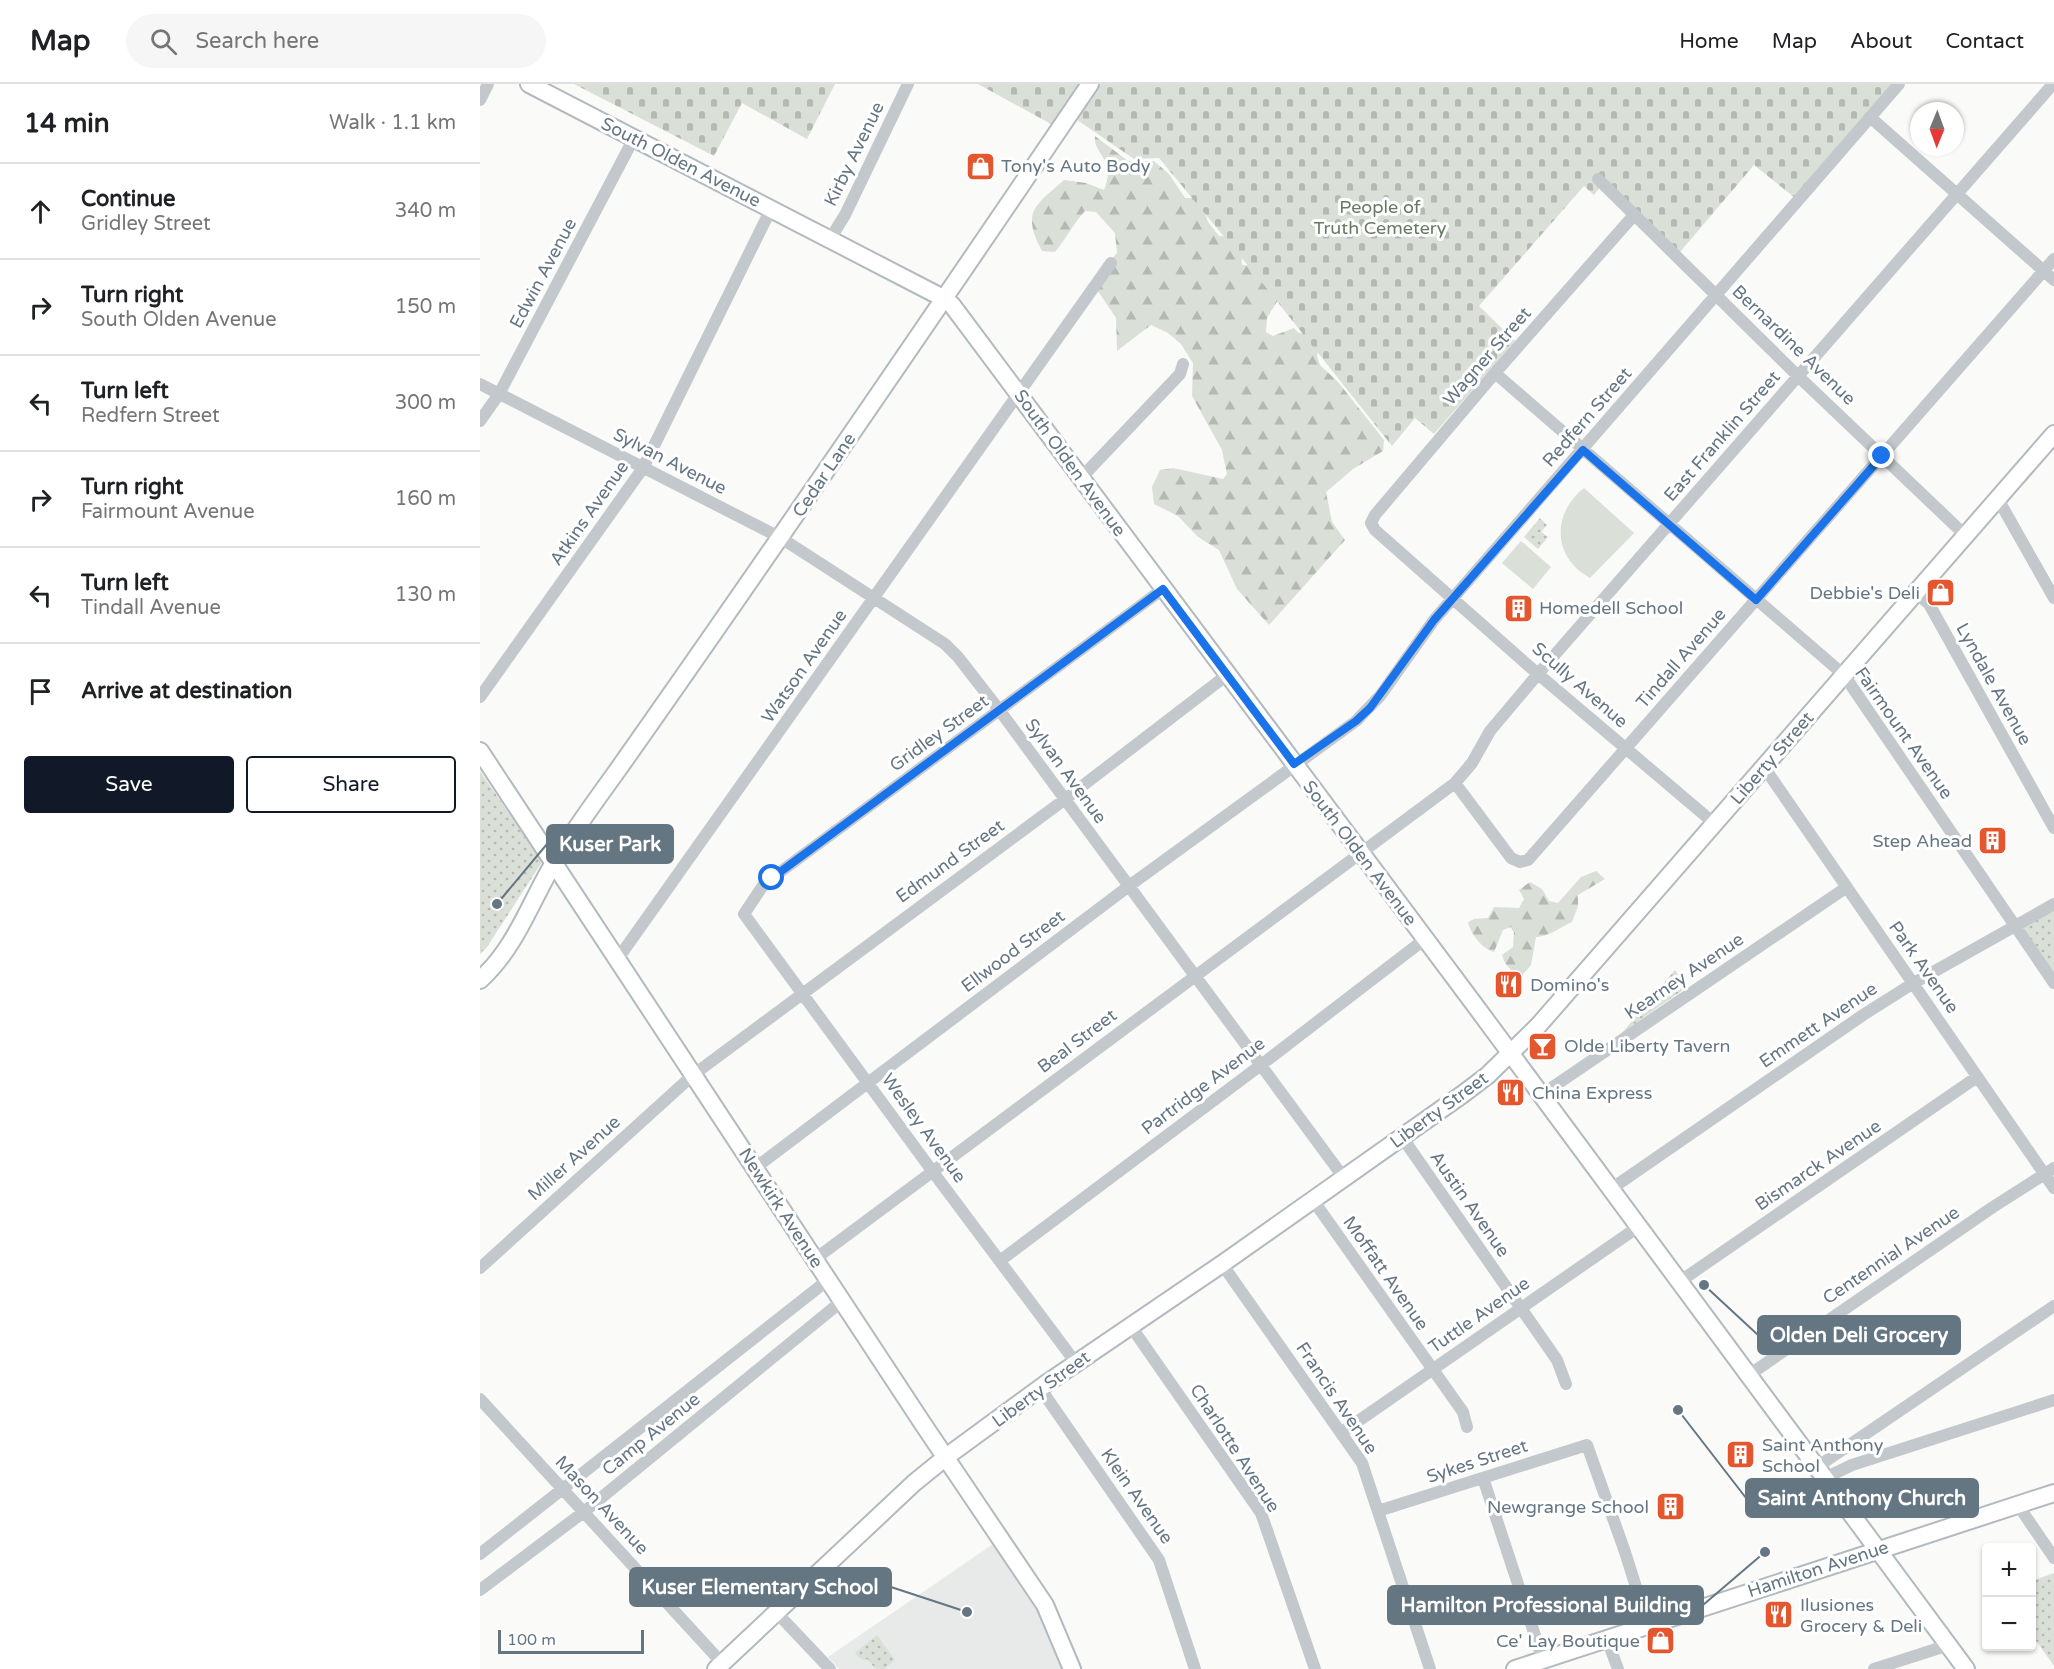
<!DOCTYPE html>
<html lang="en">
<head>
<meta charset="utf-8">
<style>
  body { margin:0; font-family:"Varela Round",sans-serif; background:#f6f6f6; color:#202124 }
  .controls { position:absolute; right:18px; bottom:18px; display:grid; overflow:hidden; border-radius:6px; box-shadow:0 2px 4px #0004 }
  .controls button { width:54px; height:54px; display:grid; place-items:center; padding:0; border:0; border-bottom:2px solid #e0e0e0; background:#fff; color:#202124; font:30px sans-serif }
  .compass { position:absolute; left:1430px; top:18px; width:54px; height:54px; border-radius:50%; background:#fff; box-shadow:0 2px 4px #0004; rotate:181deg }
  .scale { position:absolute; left:18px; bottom:15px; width:146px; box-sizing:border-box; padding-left:6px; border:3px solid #657683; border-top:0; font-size:16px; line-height:21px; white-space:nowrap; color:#657683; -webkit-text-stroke:4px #fff; paint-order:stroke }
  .stop { position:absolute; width:18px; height:18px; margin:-14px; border:4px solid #1a73e8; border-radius:50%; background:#fff }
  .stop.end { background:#1a73e8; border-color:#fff; box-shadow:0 2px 6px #0008 }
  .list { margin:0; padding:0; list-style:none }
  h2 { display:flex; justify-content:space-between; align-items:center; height:78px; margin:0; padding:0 24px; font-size:26px }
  h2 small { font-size:20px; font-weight:400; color:#757577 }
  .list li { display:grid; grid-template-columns:39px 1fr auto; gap:18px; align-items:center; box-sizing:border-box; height:96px; padding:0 24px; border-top:2px solid #e0e0e0 }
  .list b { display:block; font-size:22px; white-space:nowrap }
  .list p { margin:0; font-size:20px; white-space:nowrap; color:#757577 }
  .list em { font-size:20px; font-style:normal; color:#757577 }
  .actions { display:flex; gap:12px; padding:18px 24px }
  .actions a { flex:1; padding:14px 0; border:2px solid #111827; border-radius:6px; text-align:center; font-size:21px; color:#111827 }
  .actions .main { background:#111827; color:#fff }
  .icon { flex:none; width:33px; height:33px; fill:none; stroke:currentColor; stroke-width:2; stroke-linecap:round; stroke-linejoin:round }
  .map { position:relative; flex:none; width:1574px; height:1585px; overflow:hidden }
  header { display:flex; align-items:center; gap:36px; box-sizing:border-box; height:84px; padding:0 30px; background:#fff; border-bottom:2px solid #e0e0e0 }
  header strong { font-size:28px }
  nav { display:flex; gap:33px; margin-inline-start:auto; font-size:21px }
  .search { width:420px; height:54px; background:#f6f6f6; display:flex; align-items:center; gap:15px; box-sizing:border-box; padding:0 21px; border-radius:33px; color:#757577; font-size:22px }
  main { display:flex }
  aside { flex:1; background:#fff }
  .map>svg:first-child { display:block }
  .built { fill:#e8e9e9 }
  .forest { fill:url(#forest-firs) }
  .cemetery { fill:url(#cemetery-stones) }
  .park { fill:url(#park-dots) }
  .pitch { fill:#dadfd7 }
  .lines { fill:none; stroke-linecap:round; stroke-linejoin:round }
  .secondary-casing { stroke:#b3babf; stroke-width:20 }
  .street { stroke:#c3c8cc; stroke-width:12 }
  .secondary { stroke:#fff; stroke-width:16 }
  .route { stroke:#1a73e8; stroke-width:8 }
  .labels { text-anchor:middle; stroke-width:6; stroke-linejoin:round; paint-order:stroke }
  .street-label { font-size:18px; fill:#657683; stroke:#fff }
  .poi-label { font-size:18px; fill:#657683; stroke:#fff; text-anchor:start }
  .park-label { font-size:18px; fill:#687a64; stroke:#fff }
  .leader { fill:none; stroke:#657683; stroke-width:2 }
  .callout-dot { fill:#657683; stroke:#fff; stroke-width:2 }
  .callout { fill:#657683; stroke:#657683; stroke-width:2 }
  .callout-label { font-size:20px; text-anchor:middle; font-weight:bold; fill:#fff }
</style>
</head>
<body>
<header>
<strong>Map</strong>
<div class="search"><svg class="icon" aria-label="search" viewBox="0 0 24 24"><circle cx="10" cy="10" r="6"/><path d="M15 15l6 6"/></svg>Search here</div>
<nav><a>Home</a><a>Map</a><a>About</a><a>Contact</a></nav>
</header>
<main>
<aside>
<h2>14 min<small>Walk · 1.1 km</small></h2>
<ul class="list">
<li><svg class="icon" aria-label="ahead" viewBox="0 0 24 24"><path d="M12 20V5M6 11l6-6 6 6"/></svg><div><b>Continue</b><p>Gridley Street</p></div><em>340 m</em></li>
<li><svg class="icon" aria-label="right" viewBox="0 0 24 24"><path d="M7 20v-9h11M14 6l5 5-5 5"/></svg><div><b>Turn right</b><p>South Olden Avenue</p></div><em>150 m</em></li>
<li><svg class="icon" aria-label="left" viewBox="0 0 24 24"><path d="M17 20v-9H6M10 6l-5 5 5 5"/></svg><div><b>Turn left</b><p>Redfern Street</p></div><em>300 m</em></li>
<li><svg class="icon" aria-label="right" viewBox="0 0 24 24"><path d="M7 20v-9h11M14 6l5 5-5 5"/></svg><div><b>Turn right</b><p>Fairmount Avenue</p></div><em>160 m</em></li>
<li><svg class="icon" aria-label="left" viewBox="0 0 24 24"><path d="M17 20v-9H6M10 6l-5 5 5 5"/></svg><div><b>Turn left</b><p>Tindall Avenue</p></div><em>130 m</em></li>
<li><svg class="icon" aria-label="arrive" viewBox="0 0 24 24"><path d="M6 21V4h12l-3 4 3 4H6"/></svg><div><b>Arrive at destination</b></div></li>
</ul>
<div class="actions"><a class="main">Save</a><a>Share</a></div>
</aside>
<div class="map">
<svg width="1574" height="1585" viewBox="0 0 1574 1585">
  <defs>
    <pattern id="forest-firs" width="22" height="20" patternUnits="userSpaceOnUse" patternTransform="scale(1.5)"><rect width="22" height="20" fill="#dadfd7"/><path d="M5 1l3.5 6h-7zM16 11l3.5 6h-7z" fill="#b4b9b4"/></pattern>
    <pattern id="cemetery-stones" width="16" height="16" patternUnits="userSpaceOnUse" patternTransform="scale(1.5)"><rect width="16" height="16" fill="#dadfd7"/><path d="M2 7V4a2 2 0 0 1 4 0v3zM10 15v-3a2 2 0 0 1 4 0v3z" fill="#b4b9b4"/></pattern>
    <pattern id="park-dots" width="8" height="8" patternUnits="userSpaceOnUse" patternTransform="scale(1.5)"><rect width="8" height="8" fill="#dadfd7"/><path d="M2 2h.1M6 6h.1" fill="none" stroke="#b4b9b4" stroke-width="1.8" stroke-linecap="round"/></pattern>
  </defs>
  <rect width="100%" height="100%" fill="#fafaf8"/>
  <!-- built -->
  <path class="built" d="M516 1458 551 1511 569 1545 586 1585H359L348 1573Z"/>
  <!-- forest -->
  <path class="forest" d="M615 52 648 77H674L689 90 705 114H716L723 123 728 138 739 152 756 153 761 164 762 181 776 182 801 211 787 234 786 248 793 252 814 244 819 249 830 250 839 262 837 272 840 281 858 298 904 356 903 367 873 385 846 408 852 438 865 456 789 541 757 505 739 466 718 453 698 432 674 420 672 403 680 386 693 384 743 395 747 390 742 366 712 312 713 279 701 260 688 249 671 241 637 267 636 234 616 204 626 182 637 169 635 149 616 128 605 127C593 140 586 155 575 168L562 167C541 127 555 122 584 96L606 99 624 106C637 75 613 71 615 52Z
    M1116 787 1125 795 1098 811V822L1092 838C1080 843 1069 853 1056 853L1051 881 1039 895 1025 879 1022 871 1033 863 1034 848 1031 843 1023 846 1014 868C1002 865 990 849 988 838L994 835 1008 834 1014 823 1039 824 1044 815 1039 806 1050 798 1062 805 1069 817 1078 819 1101 793Z"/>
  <!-- cemetery -->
  <path class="cemetery" d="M94 0H355L327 55 262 19 234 72Z
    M498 0H1412L1314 113 1274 81 1200 168 1125 97 1114 111 1104 102 999 222 1035 257 954 350 935 334 912 362 784 201 679 74 654 75 590 31 580 45Z"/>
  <!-- park -->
  <path class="park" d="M1060 434 1067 441 1061 448 1068 453 1058 465 1044 453Z
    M0 687 62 778 7 863 0 870Z
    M1574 824V891L1542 844Z
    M1195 886 1207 903 1142 949Z
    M1574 1489V1582L1552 1551V1497Z
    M397 1551 415 1576 404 1585H396L387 1575 384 1576 378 1573 375 1569Z"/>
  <!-- pitch -->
  <path class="pitch" d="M1104 404 1154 449 1110 494C1073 474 1071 430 1104 404Z
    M1041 457 1071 483 1053 505 1022 479Z"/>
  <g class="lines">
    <defs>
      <path id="secondary" d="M49 0 465 215 472 221 994 920 1486 1585
        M0 667 443 1340 565 1521 592 1585
        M0 896C37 862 50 818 75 777 94 746 116 716 137 687 297 460 454 230 610 0
        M236 1585 434 1399 466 1373 567 1299 742 1180 983 1010 1008 991 1058 942 1574 350
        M1035 1585 1574 1409"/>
    </defs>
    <!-- secondary casing -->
    <use href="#secondary" class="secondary-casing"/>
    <!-- street -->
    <path class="street" d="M0 16 8 0
      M1390 33 1574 196
      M1118 95 1318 292 1486 452
      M1154 131 1015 289 895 431 891 439 895 446 1058 590 1235 740
      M350 155 365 131 428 0
      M1015 289 1364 591 1574 899
      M0 300 301 454 465 560 478 573 520 627 864 1094
      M0 337 19 310 154 54
      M601 394 700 290 703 280
      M1518 415 1574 514
      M1436 509 1449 520 1574 744
      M0 613 163 384 291 125
      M1284 683 1574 1104
      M975 699 1031 774 1040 778 1048 776 1574 175
      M137 876 631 179
      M1061 1011 1367 803
      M922 1053 1077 1276 1086 1300
      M275 1084 649 802 876 637 900 612 954 536 1419 0
      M1131 1105 1383 931 1432 900 1574 820
      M833 1116 983 1328 987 1343
      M335 1175 975 699 992 679 1010 647 1058 590 1573 0
      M521 1176 781 981 945 855
      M742 1180 882 1379 950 1585
      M0 1184 213 991 584 716 747 591
      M1199 1198 1497 993
      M650 1241 781 1429 835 1585
      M596 1279 453 1088 264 830 282 803 292 794 683 505
      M1269 1291 1513 1123 1574 1084
      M560 1304 679 1476 715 1585
      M0 1315 242 1579
      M861 1349 1158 1143
      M1337 1383 1574 1222
      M1003 1394 1063 1576
      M1345 1394 1372 1381 1574 1316
      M1538 1421 1574 1474
      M898 1427 1107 1361 1145 1468 1168 1541
      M0 1470 348 1196
      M0 1506 105 1427 362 1217
      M297 1529 350 1585
      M1127 1555 1138 1585
      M1394 1585 1469 1561"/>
    <!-- secondary -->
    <use href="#secondary" class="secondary"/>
  </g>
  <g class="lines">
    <!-- route -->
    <path class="route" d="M292 794 683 505 814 680 876 637 890 624 954 536 1103 366 1276 516 1402 372"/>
  </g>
  <!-- icons -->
  <defs>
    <symbol id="shop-square" viewBox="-11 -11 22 22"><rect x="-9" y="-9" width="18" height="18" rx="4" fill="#e4572e" stroke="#fff"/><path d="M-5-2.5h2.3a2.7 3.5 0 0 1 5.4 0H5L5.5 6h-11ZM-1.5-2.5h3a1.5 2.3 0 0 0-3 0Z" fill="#fff"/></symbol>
    <symbol id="building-square" viewBox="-11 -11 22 22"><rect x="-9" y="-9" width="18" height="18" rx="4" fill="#e4572e" stroke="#fff"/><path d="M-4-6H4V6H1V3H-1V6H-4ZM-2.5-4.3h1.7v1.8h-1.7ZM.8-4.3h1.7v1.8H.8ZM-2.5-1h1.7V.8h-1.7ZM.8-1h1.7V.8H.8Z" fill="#fff"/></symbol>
    <symbol id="restaurant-square" viewBox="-11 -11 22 22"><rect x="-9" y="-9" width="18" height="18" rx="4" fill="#e4572e" stroke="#fff"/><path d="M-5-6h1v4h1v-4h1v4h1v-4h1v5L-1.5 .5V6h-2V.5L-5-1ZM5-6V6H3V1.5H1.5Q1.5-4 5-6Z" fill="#fff"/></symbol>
    <symbol id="bar-square" viewBox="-11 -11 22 22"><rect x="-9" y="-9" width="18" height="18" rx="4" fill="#e4572e" stroke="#fff"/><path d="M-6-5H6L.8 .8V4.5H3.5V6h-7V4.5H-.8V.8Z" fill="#fff"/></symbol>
  </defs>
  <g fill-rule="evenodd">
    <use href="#shop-square" x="484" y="66" width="33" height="33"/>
    <use href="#shop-square" x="1444" y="492" width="33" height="33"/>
    <use href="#building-square" x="1022" y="508" width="33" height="33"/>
    <use href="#building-square" x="1496" y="740" width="33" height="33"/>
    <use href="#restaurant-square" x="1012" y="884" width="33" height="33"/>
    <use href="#bar-square" x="1046" y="946" width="33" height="33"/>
    <use href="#restaurant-square" x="1014" y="992" width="33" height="33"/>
    <use href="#building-square" x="1244" y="1354" width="33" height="33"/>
    <use href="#building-square" x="1174" y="1406" width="33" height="33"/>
    <use href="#restaurant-square" x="1282" y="1514" width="33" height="33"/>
    <use href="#shop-square" x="1164" y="1540" width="33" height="33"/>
  </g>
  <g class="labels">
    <!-- street labels -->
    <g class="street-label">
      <text transform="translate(374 70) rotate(-64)" y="6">Kirby Avenue</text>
      <text transform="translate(201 78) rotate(27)" y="6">South Olden Avenue</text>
      <text transform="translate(63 189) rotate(-62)" y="6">Edwin Avenue</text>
      <text transform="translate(1314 261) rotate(44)" y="6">Bernardine Avenue</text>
      <text transform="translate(1007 272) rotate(-49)" y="6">Wagner Street</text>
      <text transform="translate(1107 333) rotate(-49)" y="6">Redfern Street</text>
      <text transform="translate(1242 352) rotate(-49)" y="6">East Franklin Street</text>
      <text transform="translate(190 377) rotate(27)" y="6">Sylvan Avenue</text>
      <text transform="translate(590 379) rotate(54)" y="6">South Olden Avenue</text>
      <text transform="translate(344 391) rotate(-56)" y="6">Cedar Lane</text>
      <text transform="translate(109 429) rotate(-55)" y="6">Atkins Avenue</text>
      <text transform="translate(1201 574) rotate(-49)" y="6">Tindall Avenue</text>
      <text transform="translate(324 582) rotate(-55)" y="6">Watson Avenue</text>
      <text transform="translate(1514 600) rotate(61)" y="6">Lyndale Avenue</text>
      <text transform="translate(1100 601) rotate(41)" y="6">Scully Avenue</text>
      <text transform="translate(459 649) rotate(-36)" y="6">Gridley Street</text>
      <text transform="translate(1424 649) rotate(55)" y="6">Fairmount Avenue</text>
      <text transform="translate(1292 674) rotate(-49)" y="6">Liberty Street</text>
      <text transform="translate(586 687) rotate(54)" y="6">Sylvan Avenue</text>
      <text transform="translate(880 769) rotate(53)" y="6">South Olden Avenue</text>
      <text transform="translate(470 777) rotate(-36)" y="6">Edmund Street</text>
      <text transform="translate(533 867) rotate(-37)" y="6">Ellwood Street</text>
      <text transform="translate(1444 883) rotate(55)" y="6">Park Avenue</text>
      <text transform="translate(1204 892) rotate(-34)" y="6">Kearney Avenue</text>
      <text transform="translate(1338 941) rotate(-34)" y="6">Emmett Avenue</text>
      <text transform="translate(597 957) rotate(-37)" y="6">Beal Street</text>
      <text transform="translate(723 1002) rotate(-37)" y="6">Partridge Avenue</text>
      <text transform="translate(959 1026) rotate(-36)" y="6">Liberty Street</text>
      <text transform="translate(444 1044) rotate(54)" y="6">Wesley Avenue</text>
      <text transform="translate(94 1074) rotate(-42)" y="6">Miller Avenue</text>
      <text transform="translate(1338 1081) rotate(-34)" y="6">Bismarck Avenue</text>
      <text transform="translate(990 1120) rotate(55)" y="6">Austin Avenue</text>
      <text transform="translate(301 1124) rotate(57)" y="6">Newkirk Avenue</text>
      <text transform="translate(1411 1171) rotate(-34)" y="6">Centennial Avenue</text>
      <text transform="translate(906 1189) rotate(55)" y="6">Moffatt Avenue</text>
      <text transform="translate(999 1231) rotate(-35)" y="6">Tuttle Avenue</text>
      <text transform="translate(561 1305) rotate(-36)" y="6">Liberty Street</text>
      <text transform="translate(857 1314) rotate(56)" y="6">Francis Avenue</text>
      <text transform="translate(171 1350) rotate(-39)" y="6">Camp Avenue</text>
      <text transform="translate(755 1364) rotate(57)" y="6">Charlotte Avenue</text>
      <text transform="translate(997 1377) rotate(-18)" y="6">Sykes Street</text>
      <text transform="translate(657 1412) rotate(55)" y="6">Klein Avenue</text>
      <text transform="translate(122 1421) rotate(47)" y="6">Mason Avenue</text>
      <text transform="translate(1338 1485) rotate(-18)" y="6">Hamilton Avenue</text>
    </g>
    <!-- poi labels -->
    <g class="poi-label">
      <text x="521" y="88">Tony's Auto Body</text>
      <text x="1440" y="515" text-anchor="end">Debbie's Deli</text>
      <text x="1059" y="530">Homedell School</text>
      <text x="1492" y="763" text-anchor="end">Step Ahead</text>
      <text x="1050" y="907">Domino's</text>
      <text x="1084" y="968">Olde Liberty Tavern</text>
      <text x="1052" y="1015">China Express</text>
      <text x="1282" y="1367">Saint Anthony<tspan x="1282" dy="21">School</tspan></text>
      <text x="1169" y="1429" text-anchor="end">Newgrange School</text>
      <text x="1320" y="1527">Ilusiones<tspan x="1320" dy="21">Grocery &amp; Deli</tspan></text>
      <text x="1160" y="1563" text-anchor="end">Ce' Lay Boutique</text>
    </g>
    <!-- park labels -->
    <g class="park-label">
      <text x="900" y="129">People of<tspan x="900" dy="21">Truth Cemetery</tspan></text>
    </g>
  </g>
  <!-- callouts -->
  <path class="leader" d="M17 820L67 760M1224 1201L1278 1251M1198 1326L1266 1414M487 1528L411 1503M1285 1468L1223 1521"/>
  <g class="callout-dot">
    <circle cx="17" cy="820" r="6"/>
    <circle cx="1224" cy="1201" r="6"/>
    <circle cx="1198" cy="1326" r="6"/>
    <circle cx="487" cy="1528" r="6"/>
    <circle cx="1285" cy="1468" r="6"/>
  </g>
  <g class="callout">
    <rect x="67" y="741" width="126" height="38" rx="6"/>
    <rect x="1278" y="1232" width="202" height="38" rx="6"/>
    <rect x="1266" y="1395" width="232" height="38" rx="6"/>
    <rect x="150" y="1484" width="261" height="38" rx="6"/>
    <rect x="908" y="1502" width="315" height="38" rx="6"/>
  </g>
  <g class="callout-label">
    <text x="130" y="767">Kuser Park</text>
    <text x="1379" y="1258">Olden Deli Grocery</text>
    <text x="1382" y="1421">Saint Anthony Church</text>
    <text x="280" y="1510">Kuser Elementary School</text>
    <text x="1066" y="1528">Hamilton Professional Building</text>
  </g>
</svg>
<div class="controls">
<button>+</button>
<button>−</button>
</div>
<svg class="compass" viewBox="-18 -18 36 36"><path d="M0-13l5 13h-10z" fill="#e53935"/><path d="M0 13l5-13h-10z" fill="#757577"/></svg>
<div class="scale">100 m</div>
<div class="stop" style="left:292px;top:794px"></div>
<div class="stop end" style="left:1402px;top:372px"></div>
</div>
</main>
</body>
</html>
